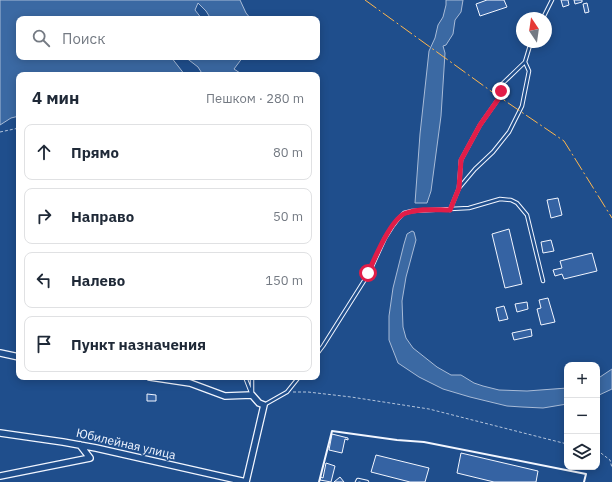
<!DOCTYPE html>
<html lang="ru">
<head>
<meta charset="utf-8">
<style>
  body { margin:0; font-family:"IBM Plex Sans",sans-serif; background:#f2f2f3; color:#1f2937 }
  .controls { position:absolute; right:12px; bottom:12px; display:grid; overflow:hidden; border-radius:8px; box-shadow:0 2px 10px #0003 }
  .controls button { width:36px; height:36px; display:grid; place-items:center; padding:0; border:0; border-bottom:1px solid #e0e1e3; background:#fff; color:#1f2937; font:20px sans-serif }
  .compass { position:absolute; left:516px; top:12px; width:36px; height:36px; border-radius:50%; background:#fff; box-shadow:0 2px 10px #0003; rotate:347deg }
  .stop { position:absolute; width:12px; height:12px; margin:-9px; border:3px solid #e11d48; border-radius:50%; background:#fff }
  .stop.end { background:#e11d48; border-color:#fff; box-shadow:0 1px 4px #0008 }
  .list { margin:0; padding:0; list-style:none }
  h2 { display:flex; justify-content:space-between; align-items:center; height:52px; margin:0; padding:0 16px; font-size:17px }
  h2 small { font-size:13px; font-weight:400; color:#747a83 }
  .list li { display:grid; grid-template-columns:26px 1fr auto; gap:12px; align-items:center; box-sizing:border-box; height:56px; margin:0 8px 8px; padding:0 8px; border:1px solid #e0e1e3; border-radius:8px }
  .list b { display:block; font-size:15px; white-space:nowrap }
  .list em { font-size:13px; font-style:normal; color:#747a83 }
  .icon { flex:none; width:22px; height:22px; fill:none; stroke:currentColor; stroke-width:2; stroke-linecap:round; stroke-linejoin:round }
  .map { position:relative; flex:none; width:612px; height:482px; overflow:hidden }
  .search { position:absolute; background:#fff; box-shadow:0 2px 10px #0003; left:16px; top:16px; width:304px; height:44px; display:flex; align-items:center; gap:10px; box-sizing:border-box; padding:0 14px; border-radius:8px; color:#747a83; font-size:15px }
  .panel { position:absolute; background:#fff; box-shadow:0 2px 10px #0003; left:16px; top:72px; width:304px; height:308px; border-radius:8px }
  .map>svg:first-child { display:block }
  .water { fill:#3b69a3; stroke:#a8bbd7 }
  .building { fill:#3563a3; stroke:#f2f6ff }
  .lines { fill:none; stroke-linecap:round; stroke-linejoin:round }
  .service-casing { stroke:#f2f6ff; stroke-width:4.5 }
  .minor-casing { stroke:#f2f6ff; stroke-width:8 }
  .path { stroke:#b3c4dc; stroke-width:1; stroke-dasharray:3 2; stroke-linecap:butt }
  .service { stroke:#1f4e8c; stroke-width:2.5 }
  .minor { stroke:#1f4e8c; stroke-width:5.5 }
  .wall { stroke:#f2f6ff; stroke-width:2 }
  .power { stroke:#ffb74d; stroke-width:1; stroke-dasharray:14 3 2 3; stroke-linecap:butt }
  .route { stroke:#e11d48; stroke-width:5 }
  .labels { text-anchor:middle; stroke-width:3; stroke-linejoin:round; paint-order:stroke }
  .street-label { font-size:12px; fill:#f2f6ff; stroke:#1f4e8c }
</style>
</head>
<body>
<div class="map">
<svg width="612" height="482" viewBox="0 0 612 482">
  <rect width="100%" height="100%" fill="#1f4e8c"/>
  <!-- water -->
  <path class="water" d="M0 0H240L246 13 251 19H211L206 11 198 3 195 10 202 19H19V57H171L185 75H19V116L11 118 0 125Z
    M446 0H463L461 12 455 20 453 34 446 45 443 46 445 53 441 116 431 191 427 203H415L420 134 429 51 435 38 438 25 443 17 446 5Z
    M185 57 229 58 243 57 234 69 243 75H203L198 67Z
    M412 231 414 232 416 240 406 277 402 301 403 327 406 338 413 348 437 367 451 375H461L474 383 483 386 499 390 527 391 567 388V404L543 408 522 407 507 406 470 397 443 389 419 377 398 363 389 340V316L393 288 404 244 407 234Z
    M612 369V389L597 396V379Z"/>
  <!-- building -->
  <path class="building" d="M487 0H504L507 7 480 16 476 4Z
    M561 0H568L569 5 563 7Z
    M574 0H582V2L575 4Z
    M587 3 589 12 585 13 583 4Z
    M558 198 562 215 551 218 547 200Z
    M509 229 522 284 505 288 492 234Z
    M551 240 554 251 543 253 541 242Z
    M592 253 597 271 564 279 562 274 555 276 553 270 562 268 560 261Z
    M548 298 555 322 541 325 537 309 541 308 539 300Z
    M527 302 528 309 517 312 515 304Z
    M504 306 508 319 499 321 496 308Z
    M531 329 532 336 514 340 512 333Z
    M147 394 156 395V401H147Z
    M332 434 348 438V440L345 439 342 453 329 450Z
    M461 453 538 471 536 482H494L457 473Z
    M376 455 429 468 425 482H410L371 472Z
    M326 463 335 466 331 482 320 480 321 477 323 478Z
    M340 477 344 482H334Z"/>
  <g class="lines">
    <defs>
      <path id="service" d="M543 18 552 0
        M459 187 461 160 480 125 499 98 501 85 525 62 531 42
        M450 210 459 188 475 169 493 152 509 132 522 106 529 71 525 62
        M317 354 323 346 369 273 385 238 392 227 398 219 404 213 412 211 469 208 500 199 511 200 517 203 527 215 543 281
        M245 377 252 395
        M252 377V393
        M264 405 287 392 299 377
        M357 482 358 480 367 482"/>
      <path id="minor" d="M0 353 19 357
        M0 433 63 442 96 448 246 482 264 405 259 403 252 395 225 396 190 383 150 377
        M0 476 90 458 80 445"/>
    </defs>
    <!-- service casing -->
    <use href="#service" class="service-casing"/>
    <!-- minor casing -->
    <use href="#minor" class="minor-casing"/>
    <!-- path -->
    <path class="path" d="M0 132 19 128
      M293 392H308L351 397 429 409 567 444
      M597 450 610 460 612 468"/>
    <!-- service -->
    <use href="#service" class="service"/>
    <!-- minor -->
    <use href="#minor" class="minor"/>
    <!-- wall -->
    <path class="wall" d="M319 482 332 431 397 440 424 442 586 474 584 482"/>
    <!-- power -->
    <path class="power" d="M365 0 495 94 564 141 612 218"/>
  </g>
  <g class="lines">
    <!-- route -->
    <path class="route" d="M368 273C375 258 391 218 406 213 420 208 436 210 450 210L459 188 461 160 480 125 499 98 501 91"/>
  </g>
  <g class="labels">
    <!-- street labels -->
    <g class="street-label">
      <text transform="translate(126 444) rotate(13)" y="4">Юбилейная улица</text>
    </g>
  </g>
</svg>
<div class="controls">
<button>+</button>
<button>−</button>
<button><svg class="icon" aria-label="layers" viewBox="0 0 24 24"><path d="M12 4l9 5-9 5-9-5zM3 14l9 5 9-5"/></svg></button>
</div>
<svg class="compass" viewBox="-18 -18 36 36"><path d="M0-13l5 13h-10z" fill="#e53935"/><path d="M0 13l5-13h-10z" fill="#747a83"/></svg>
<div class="stop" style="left:368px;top:273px"></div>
<div class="stop end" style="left:501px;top:91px"></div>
<div class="search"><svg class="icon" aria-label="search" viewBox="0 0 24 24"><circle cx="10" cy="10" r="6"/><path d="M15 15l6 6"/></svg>Поиск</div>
<section class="panel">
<h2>4 мин<small>Пешком · 280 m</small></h2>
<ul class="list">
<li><svg class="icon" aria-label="ahead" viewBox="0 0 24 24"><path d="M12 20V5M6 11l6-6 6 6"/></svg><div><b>Прямо</b></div><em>80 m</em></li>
<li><svg class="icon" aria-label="right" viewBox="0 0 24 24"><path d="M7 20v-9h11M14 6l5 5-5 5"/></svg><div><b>Направо</b></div><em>50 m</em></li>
<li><svg class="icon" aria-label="left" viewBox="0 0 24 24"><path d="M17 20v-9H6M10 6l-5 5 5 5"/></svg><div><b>Налево</b></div><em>150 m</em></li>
<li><svg class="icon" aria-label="arrive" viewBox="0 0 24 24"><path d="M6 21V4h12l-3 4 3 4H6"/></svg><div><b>Пункт назначения</b></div></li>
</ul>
</section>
</div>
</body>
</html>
